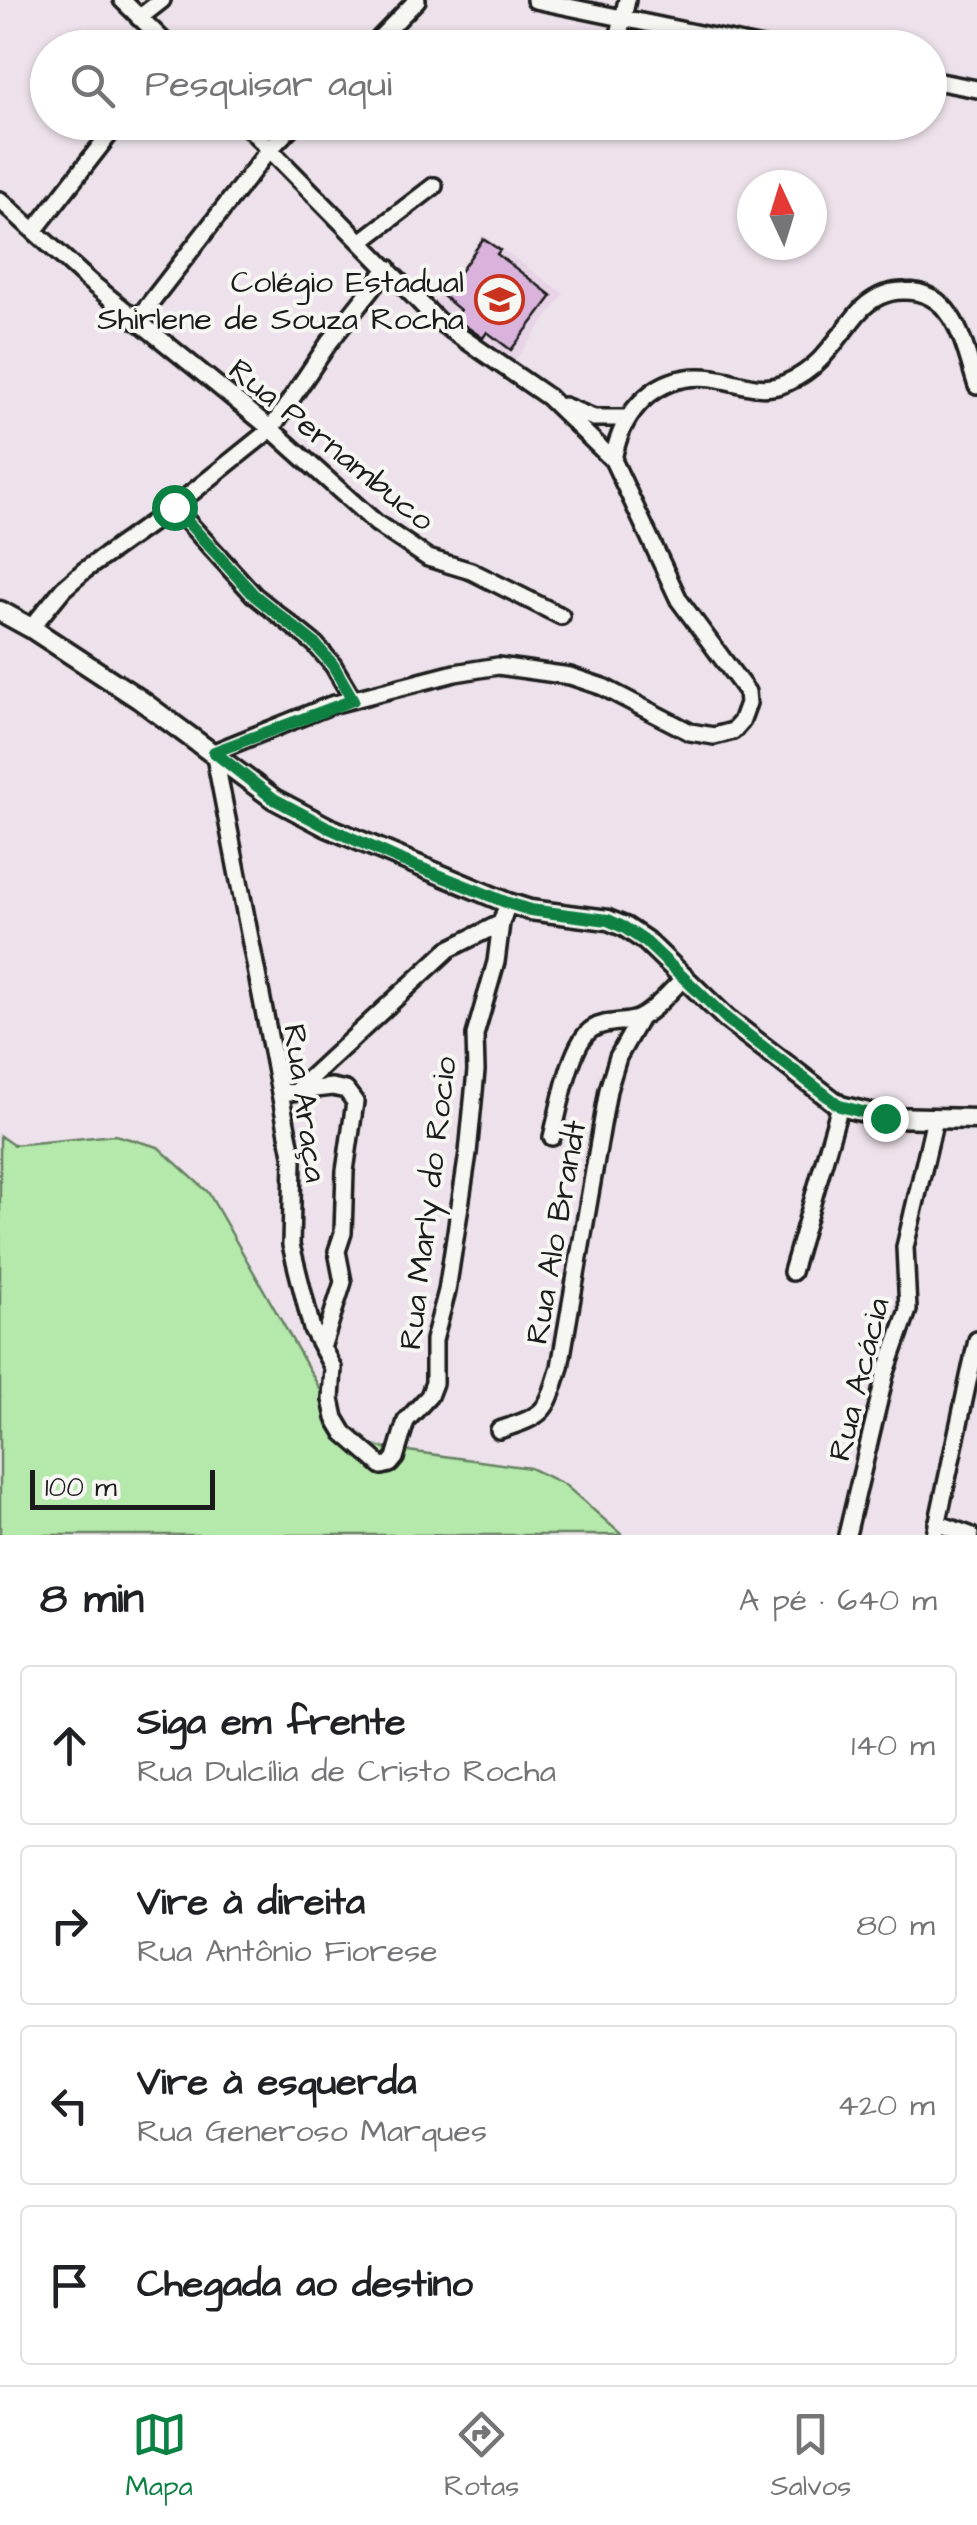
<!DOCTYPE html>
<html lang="pt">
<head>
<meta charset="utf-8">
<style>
  body { margin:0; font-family:"Architects Daughter",sans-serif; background:#f2f2f2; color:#202124 }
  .compass { position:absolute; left:737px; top:170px; width:90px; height:90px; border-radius:50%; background:#fff; box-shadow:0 2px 8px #0004; rotate:356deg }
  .scale { position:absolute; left:30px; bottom:25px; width:185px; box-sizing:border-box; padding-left:10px; border:5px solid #1c1c1c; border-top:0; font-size:28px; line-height:35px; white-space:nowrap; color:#1c1c1c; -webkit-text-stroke:8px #f6f6f2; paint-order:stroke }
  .stop { position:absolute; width:30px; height:30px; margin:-22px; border:8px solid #0b8043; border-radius:50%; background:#fff }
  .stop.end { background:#0b8043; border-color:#fff; box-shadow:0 2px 10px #0008 }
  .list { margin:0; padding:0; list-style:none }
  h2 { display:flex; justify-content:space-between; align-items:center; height:130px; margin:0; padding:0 40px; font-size:42px }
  h2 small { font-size:32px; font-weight:400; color:#757577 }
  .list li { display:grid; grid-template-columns:65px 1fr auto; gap:30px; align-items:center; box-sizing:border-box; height:160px; margin:0 20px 20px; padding:0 20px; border:2px solid #e0e0e0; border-radius:10px }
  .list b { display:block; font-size:38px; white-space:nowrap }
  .list p { margin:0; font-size:32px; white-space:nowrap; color:#757577 }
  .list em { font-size:32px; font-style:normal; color:#757577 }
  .icon { flex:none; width:55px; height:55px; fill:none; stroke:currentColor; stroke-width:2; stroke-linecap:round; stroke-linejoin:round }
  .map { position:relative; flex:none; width:977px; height:1535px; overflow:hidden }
  .search { position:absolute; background:#fff; box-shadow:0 2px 8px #0004; left:30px; right:30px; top:30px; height:110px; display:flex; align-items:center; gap:25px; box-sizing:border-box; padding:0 35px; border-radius:55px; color:#757577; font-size:38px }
  .sheet { height:850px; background:#fff }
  nav { display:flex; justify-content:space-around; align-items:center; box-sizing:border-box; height:140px; border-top:2px solid #e0e0e0; background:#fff; font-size:28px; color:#757577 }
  nav a { display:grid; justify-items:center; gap:5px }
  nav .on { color:#0b8043 }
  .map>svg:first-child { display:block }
  .built { fill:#e7d4e6 }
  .green { fill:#b4e9ab; stroke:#688264; stroke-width:2.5 }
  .building { fill:#d9b3dc; stroke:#1c1c1c; stroke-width:2.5 }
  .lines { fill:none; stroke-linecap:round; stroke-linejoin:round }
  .minor-casing { stroke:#1c1c1c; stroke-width:22 }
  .tertiary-casing { stroke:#1c1c1c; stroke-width:25 }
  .minor { stroke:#f6f6f2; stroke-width:15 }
  .tertiary { stroke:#f6f6f2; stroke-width:18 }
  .route { stroke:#0b8043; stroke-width:12 }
  .labels { text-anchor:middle; stroke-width:8; stroke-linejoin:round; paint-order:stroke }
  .poi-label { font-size:32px; fill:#1c1c1c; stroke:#f6f6f2; text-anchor:end }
  .street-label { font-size:32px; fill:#1c1c1c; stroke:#f6f6f2 }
</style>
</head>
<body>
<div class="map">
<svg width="977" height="1535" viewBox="0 0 977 1535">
  <rect width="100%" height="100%" fill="#ede2eb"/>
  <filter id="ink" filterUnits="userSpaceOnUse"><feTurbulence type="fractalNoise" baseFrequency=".01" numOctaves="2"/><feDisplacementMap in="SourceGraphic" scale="20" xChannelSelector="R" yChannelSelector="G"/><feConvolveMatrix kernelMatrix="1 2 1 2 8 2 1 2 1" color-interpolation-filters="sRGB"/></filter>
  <g filter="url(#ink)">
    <!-- built -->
    <path class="built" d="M484 236 564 294 514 362 434 304Z"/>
    <!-- green -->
    <path class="green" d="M115 1135 158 1147 208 1192 351 1443 530 1468 564 1484 622 1535H0V1136L13 1145Z"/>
    <!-- building -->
    <path class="building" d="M483 239 500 250 497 254 552 296 511 350 487 332 483 338 454 318 460 310 443 296Z"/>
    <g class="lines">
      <defs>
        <path id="minor" d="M122 0 171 48
          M535 0 767 48
          M139 18 162 0
          M370 48 417 0
          M616 48 627 0
          M930 80 977 89
          M243 122 438 321 548 397 613 460
          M0 200 89 281 271 429 376 523 428 558 471 571 561 616
          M34 231 119 122
          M362 241 434 186
          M136 321 269 150 296 122
          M564 406 594 418H626
          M174 507 254 595 315 644 333 665 353 699
          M31 628 63 589 85 570 174 507 271 429 328 344 388 268
          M508 903 501 923 496 962 475 1035 476 1071 468 1153 447 1291 434 1340V1383L429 1396 406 1421 395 1458 390 1464 382 1466 344 1433 335 1418 331 1399 333 1368 312 1329 291 1245 293 1160 214 752 331 705 455 673 498 666 570 676 603 687 690 732 714 736 733 731 741 722 748 703 747 692 679 600 613 460C622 409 658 371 713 378 741 382 761 395 788 382 821 368 836 339 858 313 870 299 887 290 905 291 956 291 964 347 977 386
          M298 1089 449 949 501 923
          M282 1093 332 1087 346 1090 355 1102 345 1171 343 1233 337 1251 343 1282 322 1348
          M552 1137C559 1111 570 1043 592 1029 606 1020 623 1024 637 1019 653 1013 671 990 684 978
          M792 1272 840 1106
          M499 1430C546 1415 546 1413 560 1367L608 1090 618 1057 640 1018
          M937 1523 970 1535
          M847 1535 885 1375 908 1310 905 1247 935 1119
          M935 1535 977 1340"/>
        <path id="tertiary" d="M0 611 31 628 139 699 274 799 327 827 508 903 530 910 608 920 625 927 646 941 727 1019 840 1106 885 1117 977 1119"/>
      </defs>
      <!-- minor casing -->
      <use href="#minor" class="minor-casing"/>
      <!-- tertiary casing -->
      <use href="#tertiary" class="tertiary-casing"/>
      <!-- minor -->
      <use href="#minor" class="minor"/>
      <!-- tertiary -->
      <use href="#tertiary" class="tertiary"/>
    </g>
  </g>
  <g class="lines" filter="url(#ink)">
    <!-- route -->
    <path class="route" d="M174 507 254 595 315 644 333 665 353 700 214 752 274 799 327 827 396 858 508 903 530 910 608 920 625 928 646 942 727 1019 840 1106 885 1118"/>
  </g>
  <!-- icons -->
  <defs>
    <symbol id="school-ring" viewBox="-11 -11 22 22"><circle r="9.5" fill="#f6f6f2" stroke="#c8321e" stroke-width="1.5"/><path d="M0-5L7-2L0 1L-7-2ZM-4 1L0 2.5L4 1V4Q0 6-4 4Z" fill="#c8321e"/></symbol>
  </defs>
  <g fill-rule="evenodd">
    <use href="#school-ring" x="472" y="272" width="55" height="55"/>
  </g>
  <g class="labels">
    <!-- poi labels -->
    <g class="poi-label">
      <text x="464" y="292">Colégio Estadual<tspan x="464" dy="37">Shirlene de Souza Rocha</tspan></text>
    </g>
    <!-- street labels -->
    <g class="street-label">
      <text transform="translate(332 444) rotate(39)" y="11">Rua Pernambuco</text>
      <text transform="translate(306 1103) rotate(82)" y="11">Rua Araça</text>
      <text transform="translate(427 1203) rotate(-83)" y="11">Rua Marly do Rocio</text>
      <text transform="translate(555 1232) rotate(-80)" y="11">Rua Alo Brandt</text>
      <text transform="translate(858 1379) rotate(-76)" y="11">Rua Acácia</text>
    </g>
  </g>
</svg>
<svg class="compass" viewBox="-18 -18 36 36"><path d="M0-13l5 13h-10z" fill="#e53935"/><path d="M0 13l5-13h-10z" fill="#757577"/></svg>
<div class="scale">100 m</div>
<div class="stop" style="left:174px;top:507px"></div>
<div class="stop end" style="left:885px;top:1118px"></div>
<div class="search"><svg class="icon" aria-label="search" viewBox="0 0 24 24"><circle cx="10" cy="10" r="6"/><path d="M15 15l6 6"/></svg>Pesquisar aqui</div>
</div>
<section class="sheet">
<h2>8 min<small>A pé · 640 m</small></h2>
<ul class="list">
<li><svg class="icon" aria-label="ahead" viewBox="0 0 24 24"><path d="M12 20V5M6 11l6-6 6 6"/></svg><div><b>Siga em frente</b><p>Rua Dulcília de Cristo Rocha</p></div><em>140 m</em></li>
<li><svg class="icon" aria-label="right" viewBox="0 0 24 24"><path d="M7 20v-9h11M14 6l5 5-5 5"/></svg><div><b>Vire à direita</b><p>Rua Antônio Fiorese</p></div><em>80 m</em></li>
<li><svg class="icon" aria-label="left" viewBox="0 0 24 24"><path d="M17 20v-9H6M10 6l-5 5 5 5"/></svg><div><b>Vire à esquerda</b><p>Rua Generoso Marques</p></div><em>420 m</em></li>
<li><svg class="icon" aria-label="arrive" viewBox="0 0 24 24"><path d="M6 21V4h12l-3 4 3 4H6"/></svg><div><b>Chegada ao destino</b></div></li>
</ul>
</section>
<nav>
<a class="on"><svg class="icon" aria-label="map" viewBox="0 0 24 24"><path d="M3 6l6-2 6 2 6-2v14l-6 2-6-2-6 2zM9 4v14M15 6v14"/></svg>Mapa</a>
<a><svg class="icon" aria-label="directions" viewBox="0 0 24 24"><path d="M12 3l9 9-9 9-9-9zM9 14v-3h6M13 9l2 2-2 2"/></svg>Rotas</a>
<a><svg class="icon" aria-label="saved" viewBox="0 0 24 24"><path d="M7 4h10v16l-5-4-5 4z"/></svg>Salvos</a>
</nav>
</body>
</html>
